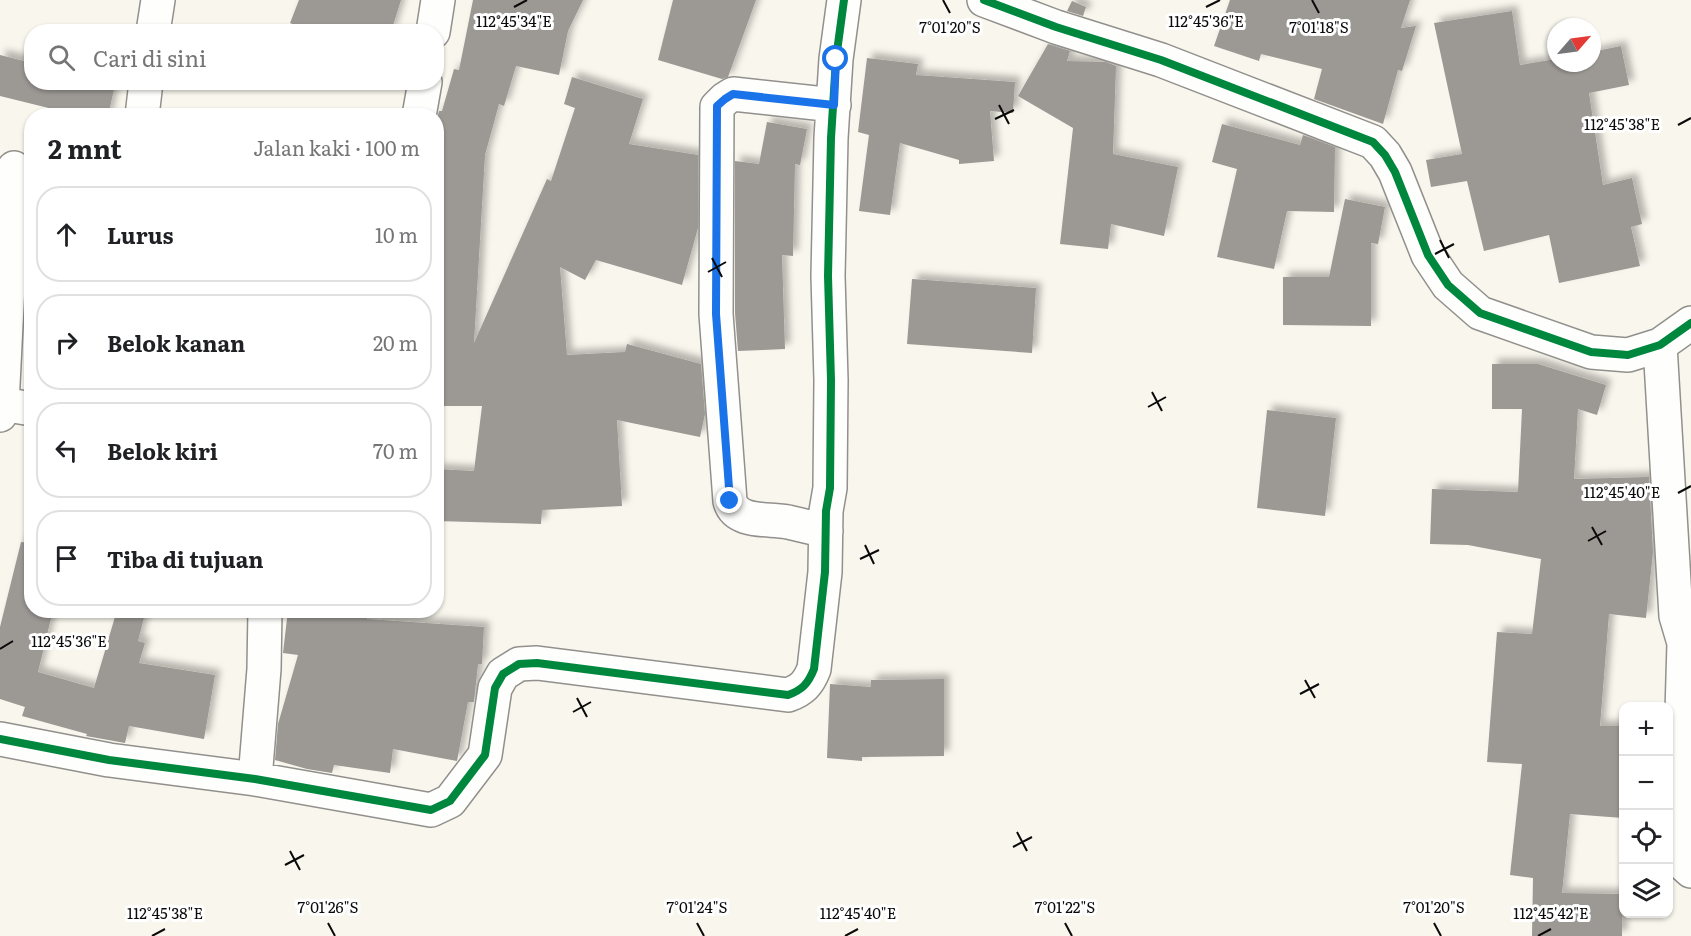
<!DOCTYPE html>
<html lang="id">
<head>
<meta charset="utf-8">
<style>
  body { margin:0; font-family:Literata,serif; background:#f6f6f6; color:#202124 }
  .controls { position:absolute; right:18px; bottom:18px; display:grid; overflow:hidden; border-radius:12px; box-shadow:0 2px 4px #0004 }
  .controls button { width:54px; height:54px; display:grid; place-items:center; padding:0; border:0; border-bottom:2px solid #e0e0e0; background:#fff; color:#202124; font:30px sans-serif }
  .compass { position:absolute; left:1547px; top:18px; width:54px; height:54px; border-radius:50%; background:#fff; box-shadow:0 2px 4px #0004; rotate:62deg }
  .stop { position:absolute; width:18px; height:18px; margin:-14px; border:4px solid #1a73e8; border-radius:50%; background:#fff }
  .stop.end { background:#1a73e8; border-color:#fff; box-shadow:0 2px 6px #0008 }
  .list { margin:0; padding:0; list-style:none }
  h2 { display:flex; justify-content:space-between; align-items:center; height:78px; margin:0; padding:0 24px; font-size:26px }
  h2 small { font-size:20px; font-weight:400; color:#757577 }
  .list li { display:grid; grid-template-columns:39px 1fr auto; gap:18px; align-items:center; box-sizing:border-box; height:96px; margin:0 12px 12px; padding:0 12px; border:2px solid #e0e0e0; border-radius:24px }
  .list b { display:block; font-size:22px; white-space:nowrap }
  .list em { font-size:20px; font-style:normal; color:#757577 }
  .icon { flex:none; width:33px; height:33px; fill:none; stroke:currentColor; stroke-width:2; stroke-linecap:round; stroke-linejoin:round }
  .map { position:relative; flex:none; width:1691px; height:936px; overflow:hidden }
  .search { position:absolute; background:#fff; box-shadow:0 2px 4px #0004; left:24px; top:24px; width:420px; height:66px; display:flex; align-items:center; gap:15px; box-sizing:border-box; padding:0 21px; border-radius:24px; color:#757577; font-size:22px }
  .panel { position:absolute; background:#fff; box-shadow:0 2px 4px #0004; left:24px; top:108px; width:420px; height:510px; border-radius:24px }
  .map>svg:first-child { display:block }
  .building { fill:#9c9894; filter:url(#shadow) }
  .lines { fill:none; stroke-linecap:round; stroke-linejoin:round }
  .minor-casing { stroke:#92908c; stroke-width:36 }
  .minor { stroke:#fefefc; stroke-width:33 }
  .cycleway-casing { stroke:#fff; stroke-width:11 }
  .cycleway { stroke:#00873e; stroke-width:8 }
  .route { stroke:#1a73e8; stroke-width:8 }
  .ticks { fill:none; stroke:#0a0a0a; stroke-width:2 }
  .ticks-label { font-size:15px; text-anchor:middle; fill:#0a0a0a; stroke:#fff; stroke-width:6; stroke-linejoin:round; paint-order:stroke }
</style>
</head>
<body>
<div class="map">
<svg width="1691" height="936" viewBox="0 0 1691 936">
  <defs>
    <filter id="shadow"><feDropShadow dx="5.5" dy="-5.5" stdDeviation="3" flood-color="#0004"/></filter>
  </defs>
  <rect width="100%" height="100%" fill="#f9f6ed"/>
  <!-- building -->
  <path class="building" d="M299 0H401L391 32H311L290 23Z
    M473 0H583L568 31 559 75 516 66 504 106 499 104 485 155 474 343 547 179 551 181 575 108 564 104 572 77 643 99 629 144 698 155V228L682 285 596 260 585 280 560 267 567 355 625 352 627 344 701 364 705 414 700 437 617 420 622 506 542 510 541 524 436 521V469L474 471 482 406H436V122L439 111H442L454 69 459 70Z
    M673 0H756L728 77 722 79 658 60Z
    M1230 0H1410L1401 28 1416 26 1402 71 1398 70 1383 124 1314 99 1322 69 1261 54 1259 61 1214 46Z
    M1072 1 1086 7 1083 16 1067 11Z
    M1512 11 1520 65 1556 59V63H1592V52L1621 46 1629 85 1589 93 1603 185 1632 178 1642 224 1631 227 1640 266 1559 283 1549 235 1484 251 1467 181 1431 187 1426 160 1462 154 1434 23Z
    M1048 44 1070 51 1067 61 1106 62 1116 66 1113 154 1178 167 1164 236 1111 224 1108 249 1060 244 1073 128 1018 96Z
    M0 55 32 63V82H107L115 85 108 116H81L0 96Z
    M867 58 918 64 916 75 1015 82 1013 113 990 111 994 161 959 164V160L900 143 890 215 859 211 869 135 858 132Z
    M767 122 807 129 800 165 795 164 793 256 782 255 785 349 738 351 735 313V161L759 164Z
    M1222 124 1300 145 1303 135 1335 147 1334 212 1287 211 1274 269 1217 257 1237 169 1212 162Z
    M1345 199 1385 207 1378 244 1371 243V326L1283 325V277H1329Z
    M912 279 1036 288 1032 353 907 344Z
    M1492 364H1538L1606 385 1597 415 1578 409 1574 479 1649 477 1653 552 1646 618 1609 614 1600 726H1623V818L1570 814 1562 893 1623 894 1622 936H1532L1533 878 1510 875 1522 764 1487 762 1497 632 1532 634 1541 559 1468 545 1430 544 1432 489 1518 492 1522 409H1492Z
    M1267 410 1336 418 1325 516 1257 508Z
    M21 542 32 543V610H53L38 672 94 688 117 610H146L138 641 145 643 139 663 215 675 204 739 129 726 125 743 86 736 87 734 22 716 25 707 0 699V627Z
    M288 610H368L367 619 484 627 482 664H478L474 702H468L457 761 393 749 390 773 334 765 332 773 307 769 275 760 278 724 298 655 283 653Z
    M944 679V756L862 757V761L827 758 830 684 871 687V680Z"/>
  <g class="lines">
    <defs>
      <path id="minor" d="M984 0 1056 27 1161 60 1373 142 1385 155 1395 172 1428 255 1448 285 1480 313 1591 352 1628 355 1660 345 1691 323
        M153 32 158 0
        M433 32 438 0
        M142 116 146 82
        M419 116 425 82
        M1660 345 1676 616 1684 643 1691 645
        M2 404 14 168
        M0 415 2 404 32 409
        M826 531C813 528 801 525 788 522 769 518 736 524 730 501L716 314 717 107 725 99 733 94 834 105
        M1684 643 1678 851 1681 862 1691 871
        M0 739 109 760 255 779 431 810 450 801 485 755 495 688 503 674 519 664 537 663 788 695C802 690 808 684 814 669L825 572 826 511 830 488 831 380 828 276 831 138 836 59 844 0
        M255 779 264 669 265 610"/>
    </defs>
    <!-- minor casing -->
    <use href="#minor" class="minor-casing"/>
    <!-- minor -->
    <use href="#minor" class="minor"/>
    <defs>
      <path id="cycleway" d="M984 0 1056 27 1161 60 1373 142 1385 155 1395 172 1428 255 1448 285 1480 313 1591 352 1628 355 1660 345 1691 323
        M0 739 109 760 255 779 431 810 450 801 485 755 495 688 503 674 519 664 537 663 788 695C802 690 808 684 814 669L825 572 826 511 830 488 831 380 828 276 831 138 836 59 844 0"/>
    </defs>
    <!-- cycleway casing -->
    <use href="#cycleway" class="cycleway-casing"/>
    <!-- cycleway -->
    <use href="#cycleway" class="cycleway"/>
  </g>
  <g class="lines">
    <!-- route -->
    <path class="route" d="M730 501 716 314 717 106 725 99 733 94 834 105 836 59"/>
  </g>
  <!-- ticks -->
  <path class="ticks" d="M943 0 950 13M1312 0 1319 13M514 7 527 0M1206 7 1220 0M999 105 1009 124M995 119 1014 110M1678 125 1691 118M1440 240 1449 258M1435 254 1454 244M712 258 722 277M708 272 726 262M1152 392 1162 411M1148 407 1166 397M1678 493 1691 486M1592 527 1602 545M1588 541 1606 531M865 545 874 564M860 559 879 550M0 649 13 641M1305 680 1315 698M1300 694 1319 684M577 698 587 717M573 712 591 702M1017 832 1027 851M1013 847 1032 837M290 851 300 870M285 865 304 855M328 923 335 936M697 923 704 936M1065 923 1072 936M1434 923 1441 936M152 936 165 929M845 936 858 929M1538 936 1551 929"/>
  <g class="ticks-label">
    <text x="514" y="27">112°45'34"E</text>
    <text x="1206" y="27">112°45'36"E</text>
    <text x="950" y="33">7°01'20"S</text>
    <text x="1319" y="33">7°01'18"S</text>
    <text x="1622" y="130">112°45'38"E</text>
    <text x="1622" y="498">112°45'40"E</text>
    <text x="69" y="647">112°45'36"E</text>
    <text x="328" y="913">7°01'26"S</text>
    <text x="697" y="913">7°01'24"S</text>
    <text x="1065" y="913">7°01'22"S</text>
    <text x="1434" y="913">7°01'20"S</text>
    <text x="165" y="919">112°45'38"E</text>
    <text x="858" y="919">112°45'40"E</text>
    <text x="1551" y="919">112°45'42"E</text>
  </g>
</svg>
<div class="controls">
<button>+</button>
<button>−</button>
<button><svg class="icon" aria-label="locate" viewBox="0 0 24 24"><circle cx="12" cy="12" r="6"/><path d="M12 2v4M12 18v4M2 12h4M18 12h4"/></svg></button>
<button><svg class="icon" aria-label="layers" viewBox="0 0 24 24"><path d="M12 4l9 5-9 5-9-5zM3 14l9 5 9-5"/></svg></button>
</div>
<svg class="compass" viewBox="-18 -18 36 36"><path d="M0-13l5 13h-10z" fill="#e53935"/><path d="M0 13l5-13h-10z" fill="#757577"/></svg>
<div class="stop" style="left:836px;top:59px"></div>
<div class="stop end" style="left:730px;top:501px"></div>
<div class="search"><svg class="icon" aria-label="search" viewBox="0 0 24 24"><circle cx="10" cy="10" r="6"/><path d="M15 15l6 6"/></svg>Cari di sini</div>
<section class="panel">
<h2>2 mnt<small>Jalan kaki · 100 m</small></h2>
<ul class="list">
<li><svg class="icon" aria-label="ahead" viewBox="0 0 24 24"><path d="M12 20V5M6 11l6-6 6 6"/></svg><div><b>Lurus</b></div><em>10 m</em></li>
<li><svg class="icon" aria-label="right" viewBox="0 0 24 24"><path d="M7 20v-9h11M14 6l5 5-5 5"/></svg><div><b>Belok kanan</b></div><em>20 m</em></li>
<li><svg class="icon" aria-label="left" viewBox="0 0 24 24"><path d="M17 20v-9H6M10 6l-5 5 5 5"/></svg><div><b>Belok kiri</b></div><em>70 m</em></li>
<li><svg class="icon" aria-label="arrive" viewBox="0 0 24 24"><path d="M6 21V4h12l-3 4 3 4H6"/></svg><div><b>Tiba di tujuan</b></div></li>
</ul>
</section>
</div>
</body>
</html>
